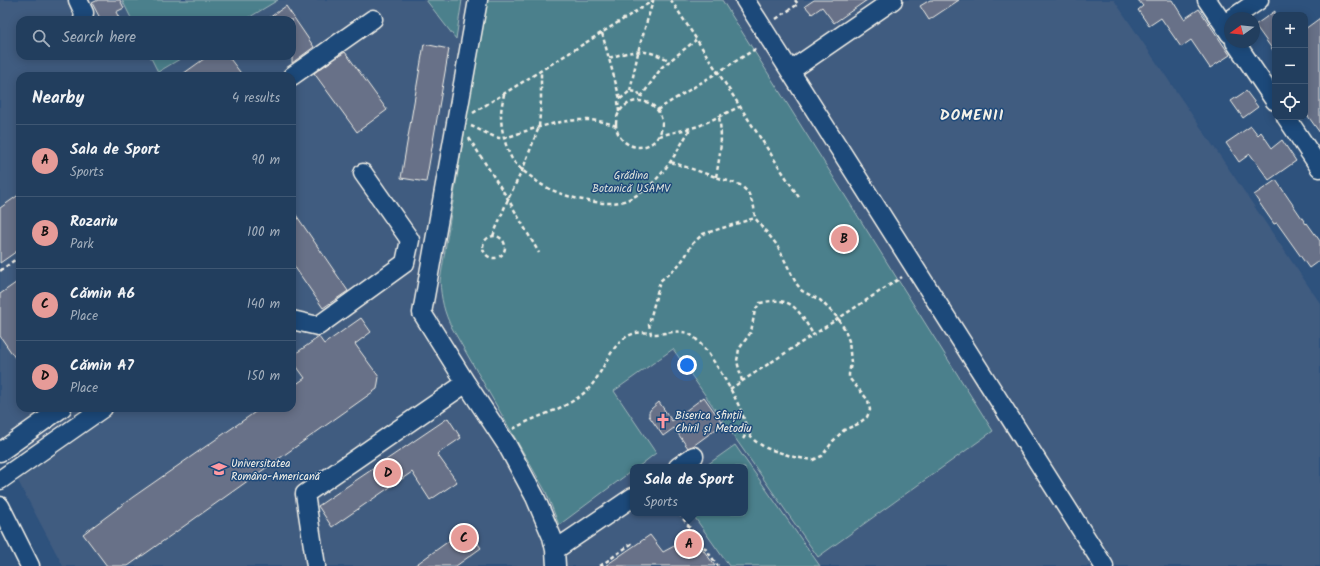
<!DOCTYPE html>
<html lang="en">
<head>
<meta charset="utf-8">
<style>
  body { margin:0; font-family:Kalam,sans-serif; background:#2e4967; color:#f1f3f6 }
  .controls { position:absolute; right:12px; top:12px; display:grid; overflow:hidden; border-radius:8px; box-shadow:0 2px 10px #0003 }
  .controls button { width:36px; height:36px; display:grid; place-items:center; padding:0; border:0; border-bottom:1px solid #3f5773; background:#223e5e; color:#f1f3f6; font:20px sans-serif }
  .compass { position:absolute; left:1224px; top:12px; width:36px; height:36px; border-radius:50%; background:#223e5e; box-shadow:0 2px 10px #0003; rotate:255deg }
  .you { position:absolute; left:687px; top:365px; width:14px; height:14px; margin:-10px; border:3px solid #fff; border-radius:50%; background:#1a73e8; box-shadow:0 0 0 6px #1a73e833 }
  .badge { display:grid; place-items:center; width:26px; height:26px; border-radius:50%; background:#e69b98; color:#111; font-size:13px; font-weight:700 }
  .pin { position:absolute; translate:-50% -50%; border:2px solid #fff; box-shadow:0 1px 4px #0006 }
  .popup { position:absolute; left:630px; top:464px; width:118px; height:52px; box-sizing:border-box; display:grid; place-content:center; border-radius:8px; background:#223e5e; filter:drop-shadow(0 1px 3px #0005); font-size:13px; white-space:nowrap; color:#a2aebc }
  .popup b { font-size:15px; color:#f1f3f6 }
  .popup::after { content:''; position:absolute; left:50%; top:100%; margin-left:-8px; border:8px solid transparent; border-top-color:#223e5e }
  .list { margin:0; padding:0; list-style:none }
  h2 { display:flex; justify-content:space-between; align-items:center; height:52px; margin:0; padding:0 16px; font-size:17px }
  h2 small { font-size:13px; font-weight:400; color:#a2aebc }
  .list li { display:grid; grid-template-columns:26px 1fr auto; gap:12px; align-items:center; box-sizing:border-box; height:72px; padding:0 16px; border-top:1px solid #3f5773 }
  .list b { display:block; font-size:15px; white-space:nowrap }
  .list p { margin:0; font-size:13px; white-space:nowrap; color:#a2aebc }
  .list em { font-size:13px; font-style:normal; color:#a2aebc }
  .icon { flex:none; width:22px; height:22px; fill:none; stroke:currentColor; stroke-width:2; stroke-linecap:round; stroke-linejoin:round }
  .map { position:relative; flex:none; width:1320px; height:566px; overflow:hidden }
  .search { position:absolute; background:#223e5e; box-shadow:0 2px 10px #0003; left:16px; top:16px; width:280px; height:44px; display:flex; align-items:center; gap:10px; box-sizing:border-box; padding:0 14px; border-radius:12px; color:#a2aebc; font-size:15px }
  .panel { position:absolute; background:#223e5e; box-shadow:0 2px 10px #0003; left:16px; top:72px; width:280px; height:340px; border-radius:12px }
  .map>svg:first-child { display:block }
  .built { fill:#3f5b80; fill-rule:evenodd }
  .green { fill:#4c808c; stroke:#a0b8ba }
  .building { fill:#687188; stroke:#f4f1e8 }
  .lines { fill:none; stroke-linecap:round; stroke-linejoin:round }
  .minor-casing { stroke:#f4f1e8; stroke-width:21 }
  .path { stroke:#f4f1e8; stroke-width:2.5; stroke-dasharray:4 3; stroke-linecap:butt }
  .minor { stroke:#1f4a7a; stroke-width:18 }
  .labels { text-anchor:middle; stroke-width:3; stroke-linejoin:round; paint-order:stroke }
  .park-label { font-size:11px; fill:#dbe0da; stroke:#1f4a7a }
  .poi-label { font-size:11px; fill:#f4f1e8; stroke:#1f4a7a; text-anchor:start }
  .district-label { font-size:15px; font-weight:bold; letter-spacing:1px; fill:#f4f1e8; stroke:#1f4a7a }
</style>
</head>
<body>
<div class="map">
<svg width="1320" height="566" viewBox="0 0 1320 566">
  <rect width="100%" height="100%" fill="#2e527d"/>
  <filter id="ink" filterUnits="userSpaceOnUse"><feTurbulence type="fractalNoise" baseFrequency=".025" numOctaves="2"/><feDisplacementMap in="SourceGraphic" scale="8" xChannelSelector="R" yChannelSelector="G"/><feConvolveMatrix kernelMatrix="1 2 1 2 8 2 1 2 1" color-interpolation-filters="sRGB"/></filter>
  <g filter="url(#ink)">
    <!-- built -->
    <path class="built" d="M0 0H122L132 20H20V56H150L158 72 185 56H292V20H245L278 0H426L455 38 462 0H1114L1320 303V566H63L0 447ZM20 76H292V408H20ZM633 467H745V513H633Z"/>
    <!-- green -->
    <path class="green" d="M122 0H278L245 20H132Z
      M426 0H462L456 39Z
      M486 0H722L993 431 818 557 673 349 614 391 656 453 638 467H633V470L559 525 546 492 452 328C444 313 441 298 440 281Z
      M150 56H185L158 72Z
      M735 445 820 566H729L693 515 692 513H745V467H704Z"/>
    <!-- building -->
    <path class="building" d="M98 0H120L124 8 116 12 120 20H101L92 3Z
      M814 0H867L834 23 822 7 812 14 805 6Z
      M930 0H959L929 20 920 6Z
      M1138 0H1172L1184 19 1199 9 1230 55 1210 68 1191 40 1181 47 1161 18 1149 26 1138 10 1143 6Z
      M286 6 314 47 292 63V20H266Z
      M1275 11V53L1255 25Z
      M1320 18V133L1305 112V29Z
      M424 44 449 49 426 182 401 178Z
      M345 52 387 110 357 132 314 73Z
      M208 56H228L243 76H180Z
      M1246 91 1258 107 1243 118 1231 101Z
      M1251 126 1258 135 1261 132 1272 148 1282 140 1296 161 1269 180 1250 154 1239 162 1226 143Z
      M1276 180 1306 224 1307 223 1320 241V260L1309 268 1277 223 1274 224 1254 195Z
      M20 194V249L0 263V208Z
      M292 209 348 291 323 308 292 263Z
      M20 280V365L0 336V294Z
      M361 318 371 332 355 344 379 377 377 389 128 566H107L83 534 133 497 261 408H292V387L305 378 292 360V356L319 337 324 344Z
      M704 397 723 424 693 446 688 448 674 428 663 436 649 416V412L651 409 659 402 672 421Z
      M448 418 461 438 437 454 457 482 430 500 412 472 332 527 318 506Z
      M467 528 481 548 456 566H414Z
      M650 535 663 552 693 536 715 566H605Z"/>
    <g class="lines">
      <defs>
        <path id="minor" d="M78 0 84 13 83 20
          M478 0 422 313 466 383 507 445 535 497 552 537 555 550 556 566
          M745 0 1104 566
          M1207 0 1230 34
          M1233 18 1259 0
          M1235 42 1275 101
          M790 71 893 0
          M292 76 373 19
          M1286 117 1320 168
          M292 320 318 326 405 263 410 240 363 173
          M0 452 62 408
          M678 467 694 456
          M0 480 103 408
          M0 506 30 566
          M555 550 633 497
          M316 566 305 494 466 383"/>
      </defs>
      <!-- minor casing -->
      <use href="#minor" class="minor-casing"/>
      <!-- path -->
      <path class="path" d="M671 0 800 199
        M776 19 798 4 795 0
        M602 33 620 99
        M609 58C633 50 647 48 670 61
        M630 91 639 48 653 1
        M504 94C503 100 501 108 501 115 501 129 505 146 512 159 517 166 523 171 530 176 533 178 536 181 539 183 558 196 605 209 627 200 658 187 674 157 690 129
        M641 97 662 67 696 40
        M616 124a23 23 0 1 1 46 0a23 23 0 1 1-46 0Z
        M657 110 757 48
        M619 112 618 101 630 91 638 92 641 98
        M473 113 654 0
        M471 126C479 129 492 137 499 138 505 139 519 133 526 131 555 122 587 114 616 126
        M659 136 699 126 739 107
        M469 138 508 199 539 253
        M671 162 740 185 748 192 754 207 755 218 777 245 796 283 802 291 820 300 838 318 844 328 849 341 851 363 849 374V378L868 400 870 410 867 417 858 424 844 430 833 441 822 456 813 460 794 457 766 448 755 441 745 429
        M716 177C720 155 723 139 719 117
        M483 247a11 11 0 1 1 22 0a11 11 0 1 1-22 0Z
        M493 236 508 199 522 171 539 127 541 100V71
        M0 271 20 256
        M742 381 737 361 739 349 751 332 755 310 760 303C793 295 798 310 813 334
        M730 389 902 277
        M513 429C538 414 571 409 591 386 608 366 614 327 650 333
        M743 439C747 434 746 425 744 419 739 401 704 338 687 333 676 329 663 335 651 334L649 324 660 281 676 268 685 257 692 244 703 234 755 218
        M679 513 718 566
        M600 566 634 542"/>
      <!-- minor -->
      <use href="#minor" class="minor"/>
    </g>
  </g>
  <!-- icons -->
  <defs>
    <symbol id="church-bare" viewBox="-9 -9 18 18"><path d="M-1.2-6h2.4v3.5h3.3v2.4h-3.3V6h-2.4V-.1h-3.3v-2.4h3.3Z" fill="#ff9aa2" stroke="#1f4a7a" stroke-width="2.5" paint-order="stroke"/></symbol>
    <symbol id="university-bare" viewBox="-9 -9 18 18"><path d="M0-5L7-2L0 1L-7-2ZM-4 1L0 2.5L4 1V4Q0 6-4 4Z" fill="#ff9aa2" stroke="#1f4a7a" stroke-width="2.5" paint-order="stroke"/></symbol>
  </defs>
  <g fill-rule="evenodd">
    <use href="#church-bare" x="652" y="410" width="22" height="22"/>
    <use href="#university-bare" x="208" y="458" width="22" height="22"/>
  </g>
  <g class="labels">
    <!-- park labels -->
    <g class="park-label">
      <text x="631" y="179">Grădina<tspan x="631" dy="13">Botanică USAMV</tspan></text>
    </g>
    <!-- poi labels -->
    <g class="poi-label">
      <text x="675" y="419">Biserica Sfinții<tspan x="675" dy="13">Chiril și Metodiu</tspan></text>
      <text x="231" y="467">Universitatea<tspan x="231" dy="13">Româno-Americană</tspan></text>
    </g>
    <!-- district labels -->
    <g class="district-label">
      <text x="972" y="120">DOMENII</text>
    </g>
  </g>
</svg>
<div class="controls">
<button>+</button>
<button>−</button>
<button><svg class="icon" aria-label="locate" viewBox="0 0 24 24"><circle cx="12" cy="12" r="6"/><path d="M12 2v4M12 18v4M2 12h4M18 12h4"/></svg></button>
</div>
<svg class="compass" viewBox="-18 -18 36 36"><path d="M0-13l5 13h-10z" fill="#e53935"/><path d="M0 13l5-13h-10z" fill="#a2aebc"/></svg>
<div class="you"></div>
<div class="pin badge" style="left:689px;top:544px">A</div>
<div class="popup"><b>Sala de Sport</b>Sports</div>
<div class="pin badge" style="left:844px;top:239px">B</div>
<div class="pin badge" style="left:464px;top:538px">C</div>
<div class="pin badge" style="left:388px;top:473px">D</div>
<div class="search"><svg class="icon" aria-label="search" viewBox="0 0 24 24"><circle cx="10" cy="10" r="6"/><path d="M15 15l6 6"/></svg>Search here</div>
<section class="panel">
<h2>Nearby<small>4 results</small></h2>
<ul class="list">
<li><span class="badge">A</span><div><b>Sala de Sport</b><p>Sports</p></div><em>90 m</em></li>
<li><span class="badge">B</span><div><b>Rozariu</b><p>Park</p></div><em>100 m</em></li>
<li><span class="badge">C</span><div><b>Cămin A6</b><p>Place</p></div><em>140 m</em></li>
<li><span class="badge">D</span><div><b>Cămin A7</b><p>Place</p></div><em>150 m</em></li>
</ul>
</section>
</div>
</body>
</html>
